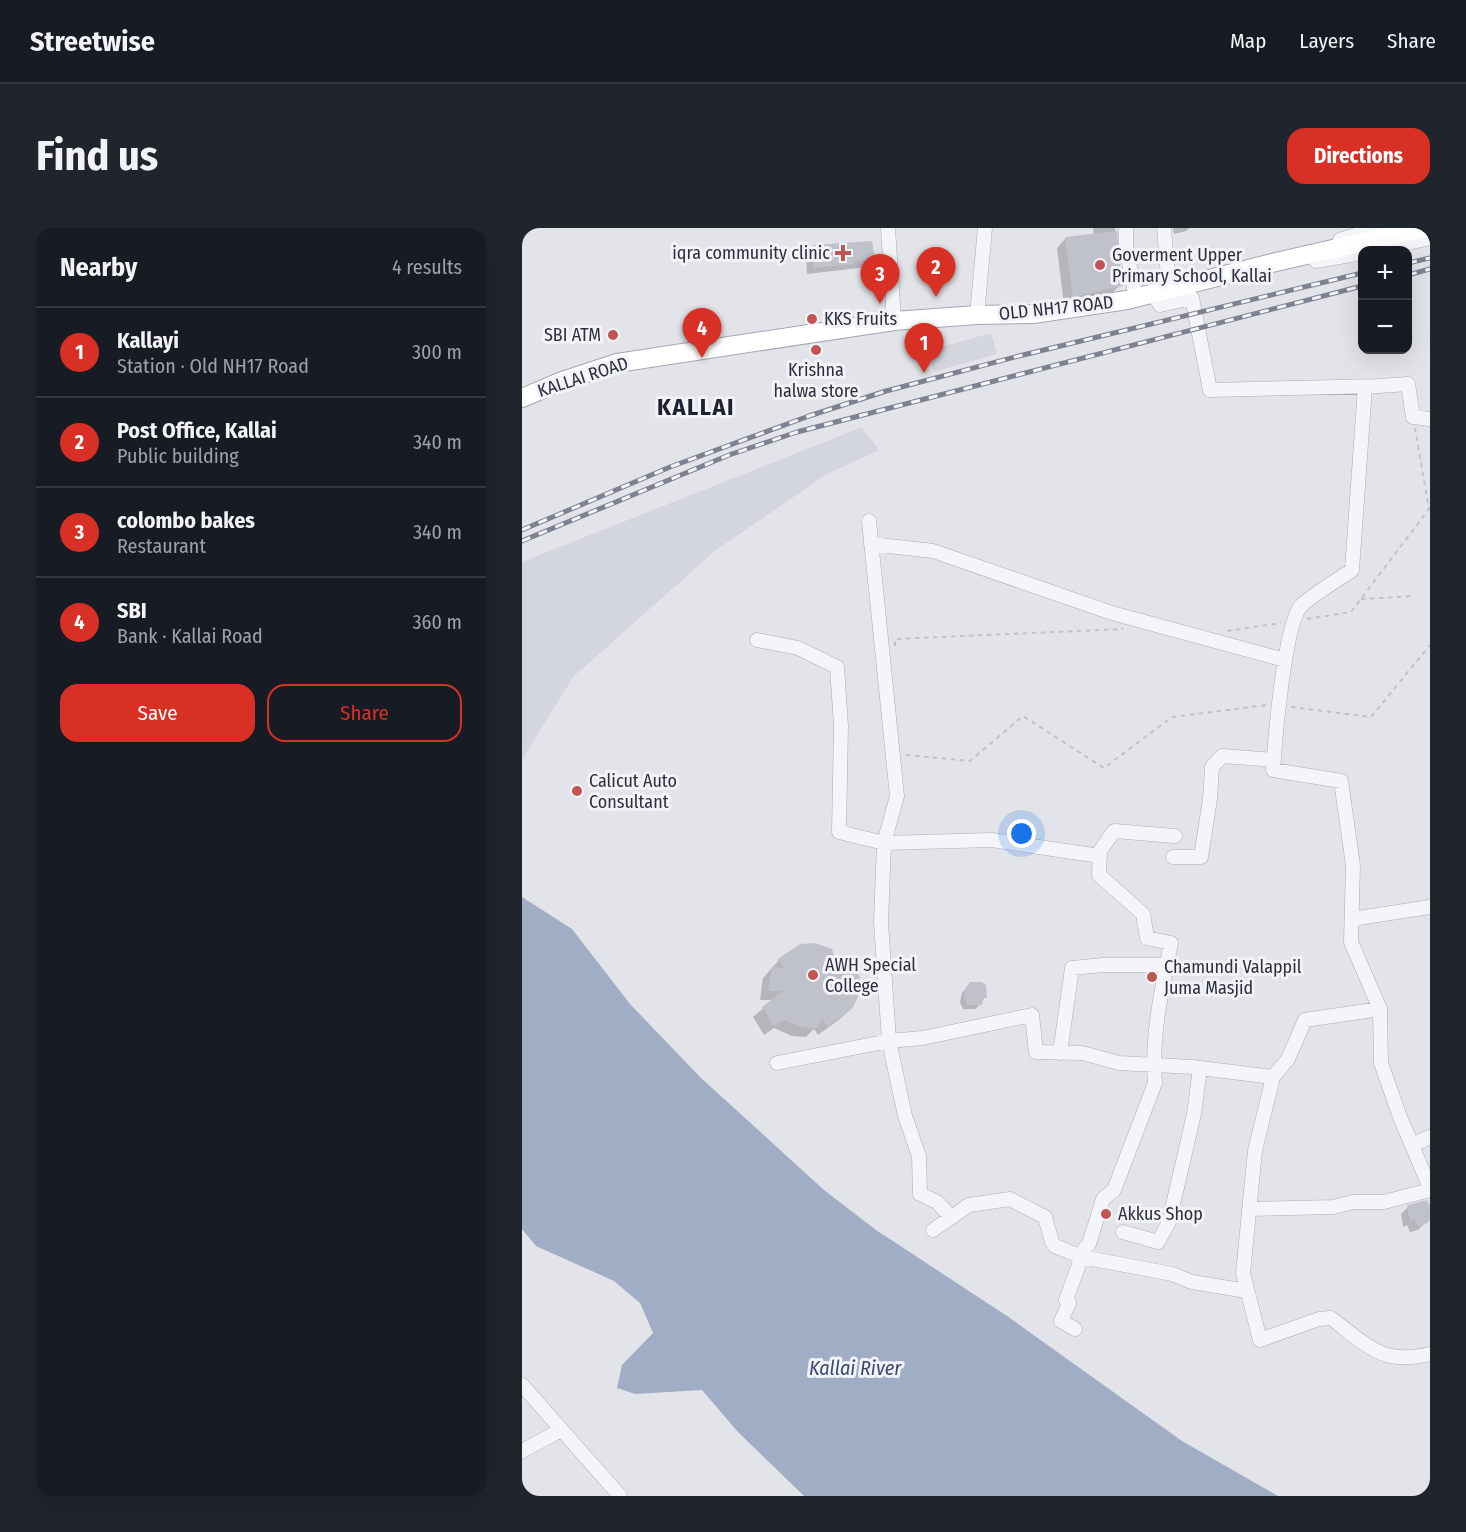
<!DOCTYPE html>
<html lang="en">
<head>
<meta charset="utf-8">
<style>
  body { margin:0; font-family:"Fira Sans Condensed",sans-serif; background:#20242c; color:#f1f3f6 }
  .controls { position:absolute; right:18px; top:18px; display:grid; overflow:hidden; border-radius:12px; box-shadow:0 6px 24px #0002 }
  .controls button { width:54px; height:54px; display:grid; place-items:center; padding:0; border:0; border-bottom:2px solid #363941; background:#171b24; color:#f1f3f6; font:30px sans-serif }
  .you { position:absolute; left:500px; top:606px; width:21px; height:21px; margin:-15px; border:4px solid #fff; border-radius:50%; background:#1a73e8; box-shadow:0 0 0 9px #1a73e833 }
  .badge { display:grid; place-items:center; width:39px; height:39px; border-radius:50%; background:#d93025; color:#fff; font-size:20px; font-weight:700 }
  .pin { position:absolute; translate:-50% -50px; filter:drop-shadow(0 2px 3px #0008) }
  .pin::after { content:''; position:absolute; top:32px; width:21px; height:18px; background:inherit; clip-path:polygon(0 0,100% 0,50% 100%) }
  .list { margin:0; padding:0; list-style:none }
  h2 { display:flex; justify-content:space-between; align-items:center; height:78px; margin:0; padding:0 24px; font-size:26px }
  h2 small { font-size:20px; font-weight:400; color:#9ea1a6 }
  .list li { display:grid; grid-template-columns:39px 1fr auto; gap:18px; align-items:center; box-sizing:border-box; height:90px; padding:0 24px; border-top:2px solid #363941 }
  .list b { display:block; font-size:22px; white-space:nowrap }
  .list p { margin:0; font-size:20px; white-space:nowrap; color:#9ea1a6 }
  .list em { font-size:20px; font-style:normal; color:#9ea1a6 }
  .actions { display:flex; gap:12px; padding:18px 24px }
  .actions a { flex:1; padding:14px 0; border:2px solid #d93025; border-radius:18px; text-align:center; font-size:21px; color:#d93025 }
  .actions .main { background:#d93025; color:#fff }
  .map { position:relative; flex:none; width:908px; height:1268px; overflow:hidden; border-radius:18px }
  header { display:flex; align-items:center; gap:36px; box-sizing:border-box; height:84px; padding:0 30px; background:#171b24; border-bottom:2px solid #363941 }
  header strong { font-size:28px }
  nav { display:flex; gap:33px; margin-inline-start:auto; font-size:21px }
  .intro { display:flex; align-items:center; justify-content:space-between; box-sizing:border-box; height:144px; padding:0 36px }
  h1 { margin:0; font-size:42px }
  .button { padding:15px 27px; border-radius:18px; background:#d93025; color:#fff; font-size:21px; font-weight:700 }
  main { display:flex; gap:36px; padding:0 36px }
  aside { flex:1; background:#171b24; border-radius:18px; box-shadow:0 6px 24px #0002 }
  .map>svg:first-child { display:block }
  .built { fill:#d4d6de }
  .water { fill:#a1adc5 }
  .shadow { fill:#0003 }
  .building { fill:#c0c2cb }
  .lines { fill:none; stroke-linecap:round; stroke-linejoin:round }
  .minor-casing { stroke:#abaeb6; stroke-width:15 }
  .major-casing { stroke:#a3a7b4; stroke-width:20 }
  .path { stroke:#c0c2c8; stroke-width:2; stroke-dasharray:4.5 4.5; stroke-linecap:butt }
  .minor { stroke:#f4f5f8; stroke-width:14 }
  .major { stroke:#fff; stroke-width:18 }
  .rail-casing { stroke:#7d8191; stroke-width:5 }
  .rail { stroke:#f2f3f7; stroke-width:3; stroke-dasharray:9; stroke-linecap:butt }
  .poi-dot { fill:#c15554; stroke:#f2f3f7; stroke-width:2 }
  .labels { text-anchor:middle; stroke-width:6; stroke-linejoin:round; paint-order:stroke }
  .poi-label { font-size:18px; fill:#2c303f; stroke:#f2f3f7; text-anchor:start }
  .street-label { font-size:18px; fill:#2c303f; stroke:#f2f3f7 }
  .water-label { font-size:20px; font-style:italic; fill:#3a496f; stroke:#f2f3f7 }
  .district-label { font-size:24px; font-weight:bold; letter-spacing:1.5px; fill:#1e2130; stroke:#f2f3f7 }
</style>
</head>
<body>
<header>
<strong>Streetwise</strong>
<nav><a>Map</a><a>Layers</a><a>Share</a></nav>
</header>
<div class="intro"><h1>Find us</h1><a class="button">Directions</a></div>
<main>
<aside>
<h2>Nearby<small>4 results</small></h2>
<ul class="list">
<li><span class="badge">1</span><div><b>Kallayi</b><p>Station · Old NH17 Road</p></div><em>300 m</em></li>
<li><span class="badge">2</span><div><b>Post Office, Kallai</b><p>Public building</p></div><em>340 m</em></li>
<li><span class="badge">3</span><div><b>colombo bakes</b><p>Restaurant</p></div><em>340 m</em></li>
<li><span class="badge">4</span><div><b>SBI</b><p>Bank · Kallai Road</p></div><em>360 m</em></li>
</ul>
<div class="actions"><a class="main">Save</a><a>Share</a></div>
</aside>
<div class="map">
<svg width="908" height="1268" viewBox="0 0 908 1268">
  <rect width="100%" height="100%" fill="#e2e4e9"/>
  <!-- built -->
  <path class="built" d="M469 105 475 126 411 144 406 123Z
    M340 199 357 222 305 246 194 322 51 449 0 532V334Z"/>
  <!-- water -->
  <path class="water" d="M0 669 50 701 108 776 179 850 302 962 354 1002 485 1088 660 1213 756 1268H282L216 1204 180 1162 113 1166 95 1160 100 1137 131 1105 118 1075 92 1053 14 1018 0 1001Z"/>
  <!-- shadow -->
  <path class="shadow" d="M571 0H593L598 57 589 66 542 77 535 20 544 10 572 7Z
    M651 0H667L664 3 652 6Z
    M291 18 352 32 345 39 285 46 284 25Z
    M257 732 328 781 318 791 296 807 292 801 284 809 270 808 252 800 242 807 231 789 251 772H238L241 750Z
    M444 760 463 769 454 781H441L438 774 440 765Z
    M886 979 908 982V990L896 1002 888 1004 885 997 881 999 879 986Z"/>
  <!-- building -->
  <path class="building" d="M595 3 600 58 551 69 543 9Z
    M350 13 353 32 331 33 333 36 291 40V17Z
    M293 715 310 721 312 727 327 734 338 749 336 769 330 781 306 798 300 791 295 800 280 799 262 792 252 798 240 779 261 763H246L250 739 262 740 256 731 278 716Z
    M448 754H460L464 757 465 770H461L460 777H445L442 769 444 759Z
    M905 972 908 978V992L905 995 896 998 892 991 888 994 885 977Z"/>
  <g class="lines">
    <defs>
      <path id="minor" d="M366 0 372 93
        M604 0V19L614 70
        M642 0 647 61
        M818 12 855 0
        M853 22 908 10
        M794 33 840 25
        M631 65 638 77 670 70 688 162 857 158 886 156 891 189 908 191
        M455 87 463 0
        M347 293 375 568 362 615 470 612 578 628
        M349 316 411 323 590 385 763 432
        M235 412 276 420 315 439 319 498 317 604 362 615 359 694 367 813 401 810 510 787 514 824 560 825 597 835 670 839 751 849 733 923 721 1045 738 1112 797 1091 809 1090C825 1102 845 1121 865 1127 878 1131 895 1129 908 1126
        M651 629H679L688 571 690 539 700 528 752 532
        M830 691 908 679
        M858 781 859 835 878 889 908 960
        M538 825 550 740 581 737H645
        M255 835 367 813 383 888 397 928 398 966 415 974 429 989
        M751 849 766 831 783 792 858 781 829 714 831 637 819 553 751 542C753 511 762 402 778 379 784 371 820 349 830 342L843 159
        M890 917 908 909
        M727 981 811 979 831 974H862L908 962
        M411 1002 447 977 488 971 523 989 530 1014 533 1018 560 1029 650 1046 670 1054 725 1063
        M601 1004 636 1014 647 994 672 886 678 840
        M553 1101 539 1093 547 1075 544 1072 563 1020 567 1016 581 971 592 962 633 855C629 809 640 760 649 715L625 710 621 686 577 647 578 623 592 603 653 608
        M0 1157 98 1268
        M0 1223 39 1202"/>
      <path id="major" d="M0 170 40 153 95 135 372 93 455 87 511 86 605 72 754 34 903 0"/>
    </defs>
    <!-- minor casing -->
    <use href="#minor" class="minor-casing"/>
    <!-- major casing -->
    <use href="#major" class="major-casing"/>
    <!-- path -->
    <path class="path" d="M839 371 891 368
      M785 391 829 384 907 281 893 200
      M705 403 759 395
      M373 418V411L601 401
      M769 479 849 489 908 417
      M384 527 448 533 501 488 582 540 650 489 745 477"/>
    <!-- minor -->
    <use href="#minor" class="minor"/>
    <!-- major -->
    <use href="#major" class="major"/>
    <defs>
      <path id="rail" d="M886 35 908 30
        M886 47 908 41
        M0 302 148 239 287 188 364 163 497 128 840 45
        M0 313 207 227 275 204 840 58"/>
    </defs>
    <!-- rail casing -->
    <use href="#rail" class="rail-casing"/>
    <!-- rail -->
    <use href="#rail" class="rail"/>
  </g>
  <!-- markers -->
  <g class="poi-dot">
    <path d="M318 16h6v6h6v6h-6v6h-6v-6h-6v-6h6z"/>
    <circle cx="578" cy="37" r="6"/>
    <circle cx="290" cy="91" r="6"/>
    <circle cx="91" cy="107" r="6"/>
    <circle cx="294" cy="122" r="6"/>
    <circle cx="55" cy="563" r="6"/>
    <circle cx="291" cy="747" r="6"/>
    <circle cx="630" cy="749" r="6"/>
    <circle cx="584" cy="986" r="6"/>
  </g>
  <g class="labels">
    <!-- poi labels -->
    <g class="poi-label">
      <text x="308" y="31" text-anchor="end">iqra community clinic</text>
      <text x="590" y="33">Goverment Upper<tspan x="590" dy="21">Primary School, Kallai</tspan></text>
      <text x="302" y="97">KKS Fruits</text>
      <text x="79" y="113" text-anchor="end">SBI ATM</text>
      <text x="294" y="148" text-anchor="middle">Krishna<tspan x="294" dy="21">halwa store</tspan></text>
      <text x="67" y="559">Calicut Auto<tspan x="67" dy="21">Consultant</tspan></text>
      <text x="303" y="743">AWH Special<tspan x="303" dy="21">College</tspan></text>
      <text x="642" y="745">Chamundi Valappil<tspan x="642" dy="21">Juma Masjid</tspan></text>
      <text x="596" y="992">Akkus Shop</text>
    </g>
    <!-- street labels -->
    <g class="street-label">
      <text transform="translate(534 80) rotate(-6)" y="6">OLD NH17 ROAD</text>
      <text transform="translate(61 149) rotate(-18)" y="6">KALLAI ROAD</text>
    </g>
    <!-- water labels -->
    <g class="water-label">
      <text x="333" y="1147">Kallai River</text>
    </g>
    <!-- district labels -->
    <g class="district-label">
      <text x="174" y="187">KALLAI</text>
    </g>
  </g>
</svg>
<div class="controls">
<button>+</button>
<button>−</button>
</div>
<div class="you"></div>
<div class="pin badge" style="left:402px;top:145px">1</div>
<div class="pin badge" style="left:414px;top:69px">2</div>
<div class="pin badge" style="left:358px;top:76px">3</div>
<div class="pin badge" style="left:180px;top:130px">4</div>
</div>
</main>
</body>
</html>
